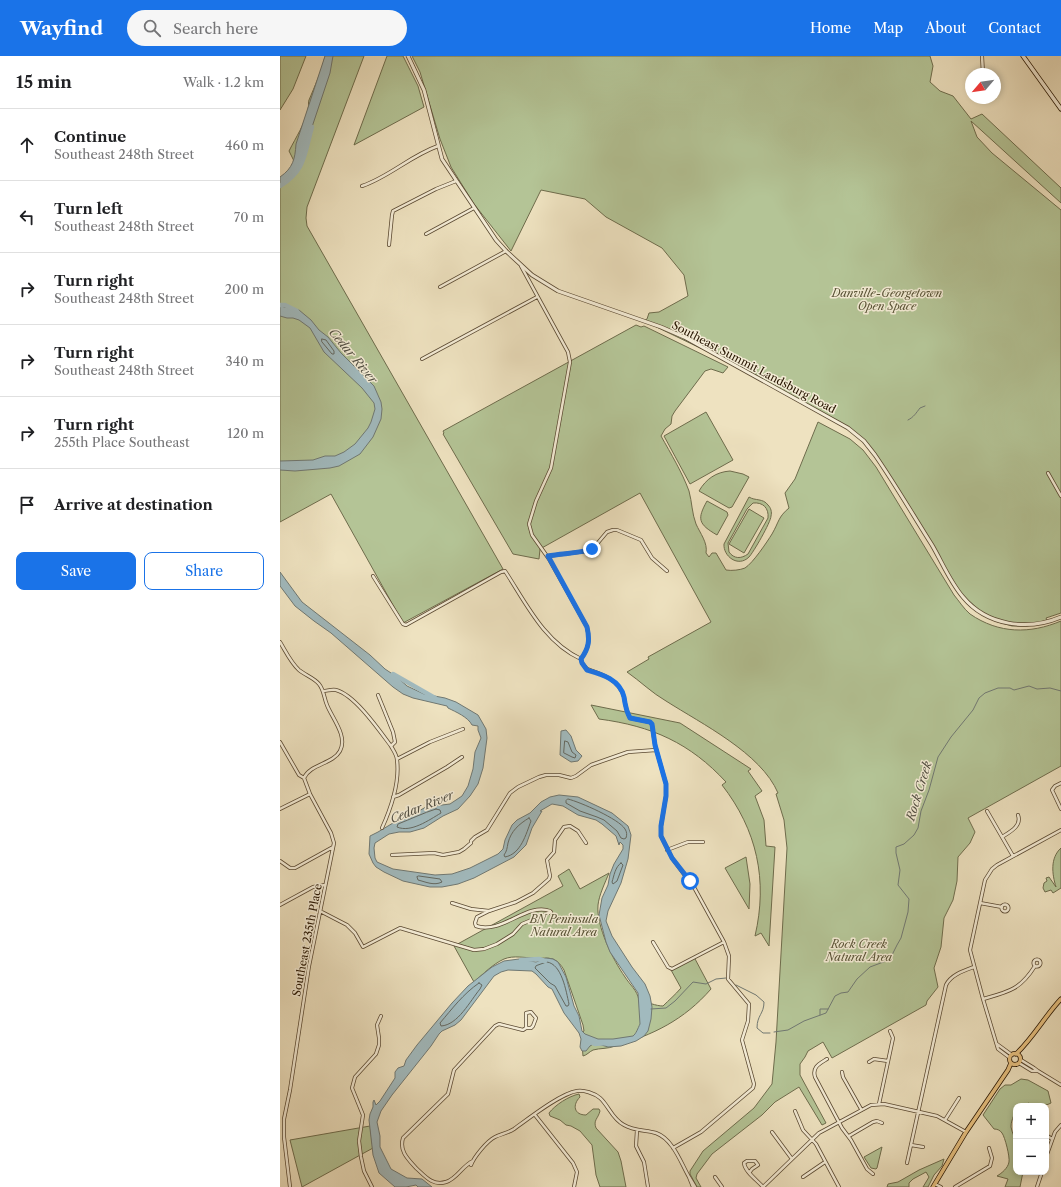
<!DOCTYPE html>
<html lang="en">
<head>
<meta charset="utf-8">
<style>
  body { margin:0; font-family:"Libre Caslon Text",serif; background:#f6f6f6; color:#202124 }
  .controls { position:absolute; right:12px; bottom:12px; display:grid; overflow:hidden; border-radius:8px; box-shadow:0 2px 6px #0003 }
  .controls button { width:36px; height:36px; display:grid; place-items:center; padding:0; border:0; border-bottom:1px solid #e0e0e0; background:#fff; color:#202124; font:20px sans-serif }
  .compass { position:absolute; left:685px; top:12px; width:36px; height:36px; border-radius:50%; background:#fff; box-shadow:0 2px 6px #0003; rotate:241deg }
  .stop { position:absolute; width:12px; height:12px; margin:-9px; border:3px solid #1a73e8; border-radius:50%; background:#fff }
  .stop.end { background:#1a73e8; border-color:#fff; box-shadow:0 1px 4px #0008 }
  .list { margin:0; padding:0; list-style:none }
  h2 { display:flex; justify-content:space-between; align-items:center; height:52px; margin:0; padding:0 16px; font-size:17px }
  h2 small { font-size:13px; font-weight:400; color:#757577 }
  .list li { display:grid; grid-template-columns:26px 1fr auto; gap:12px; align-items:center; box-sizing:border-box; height:72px; padding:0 16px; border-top:1px solid #e0e0e0 }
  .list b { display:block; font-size:15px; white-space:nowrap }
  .list p { margin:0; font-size:13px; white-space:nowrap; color:#757577 }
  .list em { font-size:13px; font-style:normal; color:#757577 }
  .actions { display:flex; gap:8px; padding:12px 16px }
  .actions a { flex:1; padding:9px 0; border:1px solid #1a73e8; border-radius:8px; text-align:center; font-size:14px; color:#1a73e8 }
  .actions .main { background:#1a73e8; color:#fff }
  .icon { flex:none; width:22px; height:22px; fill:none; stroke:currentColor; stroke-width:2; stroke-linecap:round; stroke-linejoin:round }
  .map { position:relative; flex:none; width:781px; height:1131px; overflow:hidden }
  header { display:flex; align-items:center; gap:24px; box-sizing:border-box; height:56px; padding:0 20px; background:#1a73e8; color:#fff }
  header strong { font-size:19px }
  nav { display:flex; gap:22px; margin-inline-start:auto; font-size:14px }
  .search { width:280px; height:36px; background:#f6f6f6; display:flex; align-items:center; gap:10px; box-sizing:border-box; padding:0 14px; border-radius:22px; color:#757577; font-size:15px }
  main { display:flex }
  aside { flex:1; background:#fff }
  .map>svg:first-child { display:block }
  .green { fill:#b4c496; stroke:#6e6c4c; fill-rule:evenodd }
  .water { fill:#a1babe; stroke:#707872 }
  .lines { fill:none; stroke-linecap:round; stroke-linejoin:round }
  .shore { stroke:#646860; stroke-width:1 }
  .stream { stroke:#707872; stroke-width:1 }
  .river { stroke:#a1babe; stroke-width:4.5 }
  .minor-casing { stroke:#594831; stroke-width:4 }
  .tertiary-casing { stroke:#594831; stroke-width:4.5 }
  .secondary-casing { stroke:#271501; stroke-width:5 }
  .primary-casing { stroke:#271501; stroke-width:5 }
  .minor { stroke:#f4ecd6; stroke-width:2.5 }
  .tertiary { stroke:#f4ecd6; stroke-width:3 }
  .secondary { stroke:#f4ecd6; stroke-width:3.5 }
  .primary { stroke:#e7c180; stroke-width:3.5 }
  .route { stroke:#1a73e8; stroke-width:5 }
  .labels { text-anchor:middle; stroke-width:3; stroke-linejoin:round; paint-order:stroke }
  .park-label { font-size:11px; font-style:italic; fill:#585235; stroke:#f4ecd6 }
  .street-label { font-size:11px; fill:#271501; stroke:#f4ecd6 }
  .water-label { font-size:12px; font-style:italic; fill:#524f43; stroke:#f4ecd6 }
</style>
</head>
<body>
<header>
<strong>Wayfind</strong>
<div class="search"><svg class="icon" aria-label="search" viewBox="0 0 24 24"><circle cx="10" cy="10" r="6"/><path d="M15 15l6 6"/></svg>Search here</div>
<nav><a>Home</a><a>Map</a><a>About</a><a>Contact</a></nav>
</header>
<main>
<aside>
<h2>15 min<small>Walk · 1.2 km</small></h2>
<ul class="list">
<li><svg class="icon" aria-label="ahead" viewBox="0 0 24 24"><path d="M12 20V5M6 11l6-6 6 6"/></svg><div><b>Continue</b><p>Southeast 248th Street</p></div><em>460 m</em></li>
<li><svg class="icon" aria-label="left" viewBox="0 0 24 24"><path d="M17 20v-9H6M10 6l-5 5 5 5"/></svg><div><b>Turn left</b><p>Southeast 248th Street</p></div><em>70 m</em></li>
<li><svg class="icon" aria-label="right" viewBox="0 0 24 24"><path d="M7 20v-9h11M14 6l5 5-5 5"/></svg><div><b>Turn right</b><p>Southeast 248th Street</p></div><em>200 m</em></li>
<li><svg class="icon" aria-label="right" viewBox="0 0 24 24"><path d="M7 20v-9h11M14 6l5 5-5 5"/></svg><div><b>Turn right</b><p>Southeast 248th Street</p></div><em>340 m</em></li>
<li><svg class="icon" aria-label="right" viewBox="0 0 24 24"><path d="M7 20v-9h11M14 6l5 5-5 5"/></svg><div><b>Turn right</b><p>255th Place Southeast</p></div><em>120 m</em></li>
<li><svg class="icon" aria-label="arrive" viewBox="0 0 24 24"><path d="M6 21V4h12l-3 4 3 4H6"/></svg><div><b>Arrive at destination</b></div></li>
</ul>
<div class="actions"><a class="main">Save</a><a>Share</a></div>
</aside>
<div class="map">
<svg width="781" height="1131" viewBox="0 0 781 1131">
  <rect width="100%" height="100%" fill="#eee2c0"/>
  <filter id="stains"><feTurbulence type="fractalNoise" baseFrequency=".005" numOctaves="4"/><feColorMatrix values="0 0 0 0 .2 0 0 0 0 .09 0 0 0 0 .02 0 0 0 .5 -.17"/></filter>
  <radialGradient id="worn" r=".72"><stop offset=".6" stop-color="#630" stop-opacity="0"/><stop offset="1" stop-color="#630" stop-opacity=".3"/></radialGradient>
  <!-- green -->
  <path class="green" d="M0 0H26L13 33 0 54Z
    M45 0H84L27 151 26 162 27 170 223 513 123 567 51 438 0 466V123L17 111 9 95C16 81 25 68 28 53 29 50 28 46 29 44 34 32 43 12 45 0Z
    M107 0H123L138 30 144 51 74 89Z
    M132 0H650L653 10 650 26 660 35 673 40 691 63 702 58 781 132V147L691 65 697 81 712 97 781 154V557L766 562 768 566 747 570H732L718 566 707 561 682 539 597 403 588 390 570 374 466 314 364 265 367 263 369 257 379 256 408 240 404 219 382 192 326 161 305 143 261 134 231 195 194 148 171 111 160 83 140 16Z
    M356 269 361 271 364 270 448 311 443 317 431 313 425 315 395 355 392 360 391 368 385 373 381 380C391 398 402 416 409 435 412 446 412 458 416 468 420 477 428 487 426 497L429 501 432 497H436L446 514C452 515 460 514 465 512 473 507 487 486 492 478 499 466 498 461 509 452L505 437 515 423 538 366 570 383 583 394 596 411 674 539C679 545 684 553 690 558 719 578 750 578 781 565V710L688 762 695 776 690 787 678 801 677 825 673 844 664 862 661 891 654 912 658 931 647 945 646 949 552 1002 543 986 528 995 525 1001 520 1008V1019L546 1067 542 1069 519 1031 495 1046 482 1059 432 1098 417 1118 416 1122 421 1131H417L410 1118V1115L423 1095 474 1052 492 1028 496 986 507 792 504 764 496 738 498 737C481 697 422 668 386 645 372 637 360 625 347 616L369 603 368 601 431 566 360 437 260 493 259 503 233 498 163 378 164 377 163 375Z
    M426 356 453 404 410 428 384 380Z
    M450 415 463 418 469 421 452 451 449 452 419 435C426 423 436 416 450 415Z
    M469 441C475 445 483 442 488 449 491 452 492 456 491 460 491 466 473 497 469 501 458 512 443 500 444 488ZM473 447C483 446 489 452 488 462L468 498C461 503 454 503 449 496L448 487 467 453Z
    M427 445 447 456 448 459 437 479C418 468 417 463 427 445Z
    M469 453 484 462 464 497 449 488Z
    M311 649 400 667 471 713 468 715 482 735 475 740 484 764 486 790 495 791 489 890 481 877 475 880C488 824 477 774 442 729L446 726C410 687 372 670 319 663Z
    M781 792V832L773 837 771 834 765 836 763 832 764 827 767 825 766 822 769 821 776 831C772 818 770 802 781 792Z
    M466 801 470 828 469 853 445 812Z
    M289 813 300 833 329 817C325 827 319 839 318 849 316 870 333 904 345 921 350 929 357 934 359 944 367 946 376 950 383 950 389 944 395 939 401 932L391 914 414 901 431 933C404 964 373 979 335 990 328 993 320 992 313 994 309 996 307 999 303 1000L301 977 304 975 303 969 284 914C281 909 278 905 273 903 267 901 261 903 255 902 244 902 234 899 224 903 213 908 203 918 194 926L174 890 283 830 278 820Z
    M741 1023 748 1024 768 1035 771 1047C763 1051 757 1051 748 1047L745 1050H736C736 1058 731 1062 731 1071 732 1077 735 1081 736 1087 738 1096 736 1107 736 1116H743L740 1131H725L728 1123 717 1120C722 1117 728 1112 729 1106 730 1101 725 1081 722 1077 720 1074 717 1073 714 1073L703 1059 720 1033 725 1029H731Z
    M299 1038 300 1041C292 1049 294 1059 306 1059L313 1053H319L320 1055C318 1063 313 1064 316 1072L338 1096 341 1105 346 1131H320L316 1119 312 1089 300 1075 291 1070 286 1069 280 1064 270 1060 269 1057C275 1049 289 1040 299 1038Z
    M90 1070 93 1092 22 1131 10 1084Z
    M602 1091 597 1112 596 1113 591 1112 584 1101Z
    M664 1103 662 1110 654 1119 648 1131H643L649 1121 646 1116 633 1123 629 1127V1131H607L608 1128 618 1126 639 1114Z"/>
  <!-- water -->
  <path class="water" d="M45 0H53L50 17 30 77 22 108 9 124 0 132V121C13 112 15 103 16 88Z
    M0 250 19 254 31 264 39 274 48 281 61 297 94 330 101 346 102 353 101 363 93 381 80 398 59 410 50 412 15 415 0 414V405L33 404 45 400H55L64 396 75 388 88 372 91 366 95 353 94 347 82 332 44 296 30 272 19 264 13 262H7L0 260Z
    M0 516 22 546 90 599 105 613 117 621 127 630 144 638 165 642 176 646 198 659 206 673 207 682 203 712 198 728 190 740 178 753 163 760 144 772 130 776H119L109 778 95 787 94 792 95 802 97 806 113 813 155 819 172 818 190 812 218 798 223 793 225 784 232 769 237 764 250 757 261 746 270 741 279 739 298 741 332 757 348 770 351 779 348 803 341 827 328 855 326 865 332 880 352 911 365 928 370 940 372 951 371 963 368 975 364 980 356 985 341 990 328 991 315 987 310 990 306 995H302L300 991 301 983 299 977 284 957 272 933 268 931 256 918 252 915 228 914 221 916 214 920 181 964 175 969 162 975 159 978 151 990 112 1039 101 1055 97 1066 100 1080V1091L111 1113 127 1122 142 1123 152 1131H138L136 1129 126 1131H115L99 1117 93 1099 89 1064 90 1058 93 1051V1046L94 1044 96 1049 100 1045 115 1022V1016L118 1012 124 1010 126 1004 137 989 172 947 188 930 212 911 224 905 239 903 256 906 266 902 273 903 278 906 286 921 294 950 299 960 302 975 305 978 318 983H333L353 980C356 978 358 972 360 968L358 937 330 896 326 886 319 859 322 842 328 829 330 818 334 808 343 793V789L340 786 339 789 336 780 322 768 316 764 298 759 283 750 272 748 260 755H262L252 772 246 789 234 801 194 822 178 828 162 831H150L123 825 104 816 96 811 93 807 89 798 90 780 98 776 118 764 137 756 146 751 170 748 182 740 188 730 193 713 195 696 201 682 198 674V670L192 669C188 661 176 656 168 652L167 650 133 642 123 638 113 631 51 577 34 565 15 550 0 530Z
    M286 674 291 680 296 694 302 700 298 705 291 706 280 699 281 675Z"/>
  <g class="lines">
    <!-- shore -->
    <path class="shore" d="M42 283 46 284 54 295V298H52L42 286Z
      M285 685 288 686 292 696 296 699 295 702 292 701 284 697Z
      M288 743C300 746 339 763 345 773 347 776 347 779 346 782L344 783 341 782 337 775 324 764 317 761 300 755 286 747V745Z
      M156 753 160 754 161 757C149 764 131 777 117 771L118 768C131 763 143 757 156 753Z
      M249 762 251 765C246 778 241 798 225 801L224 799C227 795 227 792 228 787 231 775 239 768 249 762Z
      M341 807 343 809 337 825 333 828 332 826C334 820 335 811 341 807Z
      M139 820 160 823 162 826C154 830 146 826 138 824L137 821Z
      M267 906C282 908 286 935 289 948L288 950H286L275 930 270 927 255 912 256 910Z
      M199 927 202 929 200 933C190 945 178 969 161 970L160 967C172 953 183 938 199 927Z"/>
    <!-- stream -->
    <path class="stream" d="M628 364C634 361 636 357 640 352L645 350
      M456 929 476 939 484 946C484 958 477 959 477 972L483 977H490
      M371 953 386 952 395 945 413 926 426 928 436 923 446 922
      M540 959V953H548
      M494 976 508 974 524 965 546 957 555 940 561 937 568 936 577 923 590 911 606 905 611 901 617 889 621 882 628 856 629 843 618 829 620 814 616 797V791L624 788 634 779 638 772 641 755 649 734 658 701 671 681 693 654 699 642 705 637 718 632H730L734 634 749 630 757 633 770 632 781 635"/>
    <!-- river -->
    <path class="river" d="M0 130C26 114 24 98 32 71
      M0 249H5L17 255
      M113 618 155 642
      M241 904 259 903 265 905
      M308 985 315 988 326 987"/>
    <defs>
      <path id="minor" d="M702 0 703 18
        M82 130C109 121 130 100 158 90
        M146 178 194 152
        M109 189 112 159 113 155 156 133 176 125
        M241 210 288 296 290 306 271 412 256 445 249 468 252 479 269 503 307 571C310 584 309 592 301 603L302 607 307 613C321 618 339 623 344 641 345 648 346 655 350 662L370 666 372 669 375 689 386 728V740L381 770V780L392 802 415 833 444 886 449 900 448 923 469 948 468 965 462 984 474 1028 473 1032 421 1076 393 1092
        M160 231 226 195
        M142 303 257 241
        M768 417 781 440
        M268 500 307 495 316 489 327 476 333 474H337L361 484 372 502 387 515
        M93 520 123 568 126 569 221 516 225 515C246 547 264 586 301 603
        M0 586C6 596 11 607 19 614 25 619 34 622 39 628 44 634 44 642 47 649 52 662 68 680 60 695 53 708 30 708 24 722
        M43 635C47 635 52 633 56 634 75 639 99 674 111 690
        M98 639 113 676 115 686 111 690C113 694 117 699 117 704 120 727 111 752 102 772
        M0 686 19 719 24 722 30 738 51 777 54 787 29 910 10 1034 4 1063V1081L10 1131
        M117 703 150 686 183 673
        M781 727 775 730 772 734 781 753
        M113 741 119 739 167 711 182 701
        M0 753 30 738
        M707 755 733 800
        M722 781C730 776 742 770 738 759
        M387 794 408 786H423
        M112 799 154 797 163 799 179 796 184 793 191 787V785L195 781 207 774 230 737 238 731 259 721 266 719H279L291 722 296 720 311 709 348 696 376 694
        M0 805 10 812H15L53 791
        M172 847 191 853 209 855 236 846 253 837 269 823 270 820 267 804 274 796 275 784 284 771 290 770 298 775 306 787
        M700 847 722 851
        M721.5 852a3.5 3.5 0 1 1 7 0a3.5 3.5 0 1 1-7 0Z
        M0 849 33 831 45 829
        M40 855 67 869 75 877 83 891 120 872 194 894 204 893 217 888 233 878 242 868 271 856
        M209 855 197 861 195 867 196 870C221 879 247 846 270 855
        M373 886 388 911 392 913 444 886
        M753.5 907a3.5 3.5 0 1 1 7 0a3.5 3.5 0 1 1-7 0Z
        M703 943C728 936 740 934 755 910
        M717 988 732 999
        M730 1002 718 993 703 943 690 894 705 824 712 813 717 809 781 774
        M547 1003C539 1008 532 1011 535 1021L562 1072 571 1084 587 1113 593 1118
        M741 1004 754 1012 758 1015 781 1029
        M589 1006 594 1003 608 1005
        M739 1007 752 1015H757
        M562 1016 563 1021 581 1053
        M599 1048 613 982 610 975
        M515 1055 523 1074 536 1088 559 1131
        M255 1059 293 1107 297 1116 294 1131
        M665 1064 679 1042
        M357 1074 356 1090 364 1106 368 1131
        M492 1076 512 1103
        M766 1079 772 1083
        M569 1080 593 1066 597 1065 602 1067
        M631 1089 643 1091
        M766 1101 775 1076 781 1069
        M193 1105C182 1110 177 1123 166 1126 152 1130 145 1120 136 1112 128 1103 119 1095 123 1082L168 1038 174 1014 215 970 219 968 243 974 246 972V957L251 956 256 962 253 970 251 972H246
        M627 1107 666 929C671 919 683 915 694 911
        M191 1109C194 1101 207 1085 215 1081 221 1078 228 1077 234 1073 248 1063 281 1037 297 1035 304 1034 314 1037 320 1042 329 1050 332 1063 344 1069 354 1075 366 1074 376 1077 393 1083 401 1107 409 1121
        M469 1117 472 1113 478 1109 475 1105H467L464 1107C465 1116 477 1124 483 1131
        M435 1121 442 1131
        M523 1121 545 1106
        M655 1128 661 1131
        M92 1131 84 1115 81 1101 79 1085 83 1059 72 1032 75 1021 96 998 99 989V982L97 969 101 960
        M413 1131 409 1121 415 1131
        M483 1131 539 1077 591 1049 604 1048 657 1060 686 1076
        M675 1131 710 1110 712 1102 709 1092
        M757 1131 762 1116"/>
      <path id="tertiary" d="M128 0 144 34 162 103 216 184 226 195 252 219 278 235 381 271 404 281 568 372 584 385 595 399C615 428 633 459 652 489 662 506 670 526 683 541 707 570 748 575 781 561"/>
      <path id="secondary" d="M743 0 781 53"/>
      <path id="primary" d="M729.5 1003a5.5 5.5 0 1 1 11 0a5.5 5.5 0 1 1-11 0Z
        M736 998C753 982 765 960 781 943
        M653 1131 686 1076 728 1014 731 1007"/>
    </defs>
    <!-- minor casing -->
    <use href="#minor" class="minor-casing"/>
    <!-- tertiary casing -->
    <use href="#tertiary" class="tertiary-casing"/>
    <!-- secondary casing -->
    <use href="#secondary" class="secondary-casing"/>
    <!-- primary casing -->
    <use href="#primary" class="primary-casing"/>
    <!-- minor -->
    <use href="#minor" class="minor"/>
    <!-- tertiary -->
    <use href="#tertiary" class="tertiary"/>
    <!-- secondary -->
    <use href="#secondary" class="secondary"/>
    <!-- primary -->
    <use href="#primary" class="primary"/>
  </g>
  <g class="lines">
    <!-- route -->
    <path class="route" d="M312 493C298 498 282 497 268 500L307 571C310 584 309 592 301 603L302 607 307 614C321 618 340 623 344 641 345 648 346 655 350 662L370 666 372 668 375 689 386 728V740L381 770V780L392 802 410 825"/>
  </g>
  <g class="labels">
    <!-- park labels -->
    <g class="park-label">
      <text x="607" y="241">Danville-Georgetown<tspan x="607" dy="13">Open Space</tspan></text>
      <text x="284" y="867">BN Peninsula<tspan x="284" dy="13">Natural Area</tspan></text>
      <text x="579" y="892">Rock Creek<tspan x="579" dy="13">Natural Area</tspan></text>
    </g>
    <!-- street labels -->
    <g class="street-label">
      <text transform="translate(474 311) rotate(28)" y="4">Southeast Summit Landsburg Road</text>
      <text transform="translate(27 884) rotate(-79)" y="4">Southeast 235th Place</text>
    </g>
    <!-- water labels -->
    <g class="water-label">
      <text transform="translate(73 300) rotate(50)" y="4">Cedar River</text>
      <text transform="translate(639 735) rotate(-73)" y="4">Rock Creek</text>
      <text transform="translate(142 751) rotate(-22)" y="4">Cedar River</text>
    </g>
  </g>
  <rect width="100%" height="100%" filter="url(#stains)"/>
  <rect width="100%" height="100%" fill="url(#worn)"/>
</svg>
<div class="controls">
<button>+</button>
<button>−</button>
</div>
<svg class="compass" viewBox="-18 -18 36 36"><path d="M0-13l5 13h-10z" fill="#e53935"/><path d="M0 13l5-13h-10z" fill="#757577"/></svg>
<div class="stop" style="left:410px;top:825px"></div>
<div class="stop end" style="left:312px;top:493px"></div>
</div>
</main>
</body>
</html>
